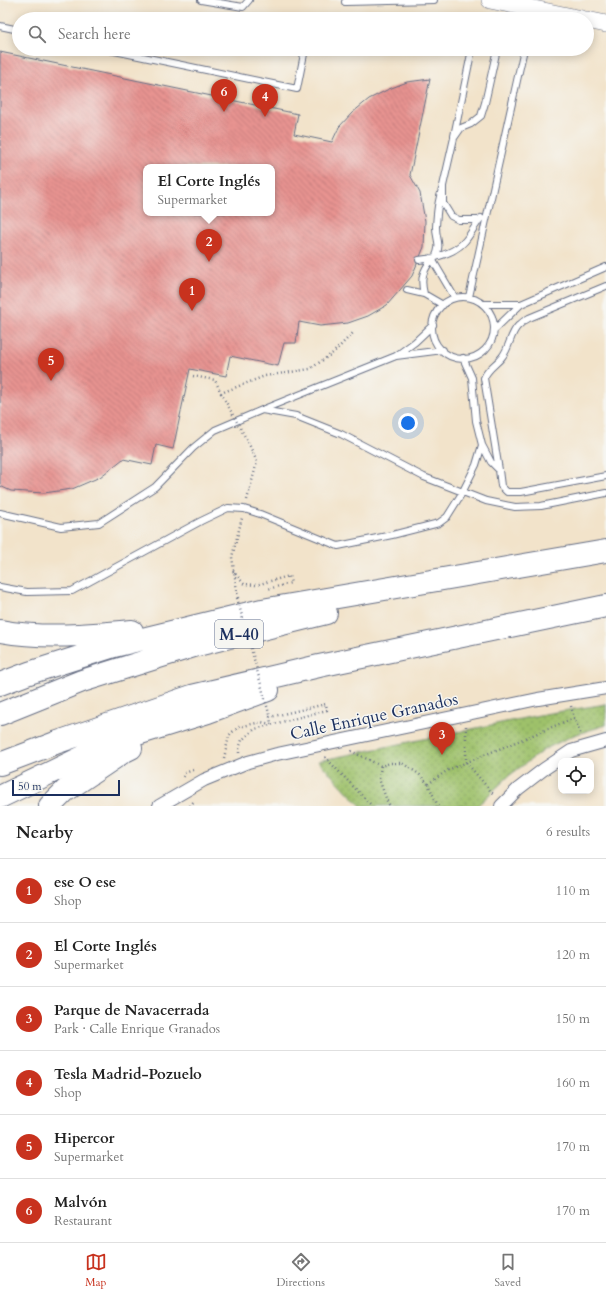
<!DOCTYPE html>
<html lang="en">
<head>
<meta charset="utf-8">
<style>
  body { margin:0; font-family:Cardo,serif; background:#f6f6f6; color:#222 }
  .controls { position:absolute; right:12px; bottom:12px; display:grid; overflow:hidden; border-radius:8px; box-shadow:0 2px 10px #0003 }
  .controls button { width:36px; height:36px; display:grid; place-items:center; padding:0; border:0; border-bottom:1px solid #e0e0e0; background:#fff; color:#222; font:20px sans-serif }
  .scale { position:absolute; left:12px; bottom:10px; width:108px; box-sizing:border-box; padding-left:4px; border:2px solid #1b2f5e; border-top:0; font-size:11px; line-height:14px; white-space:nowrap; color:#1b2f5e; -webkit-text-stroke:3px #f6f6f2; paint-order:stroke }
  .you { position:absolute; left:408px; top:423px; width:14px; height:14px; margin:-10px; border:3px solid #fff; border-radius:50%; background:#1a73e8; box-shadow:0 0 0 6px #1a73e833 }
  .badge { display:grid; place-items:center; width:26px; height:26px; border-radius:50%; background:#c8321e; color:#fff; font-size:13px; font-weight:700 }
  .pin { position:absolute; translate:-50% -33px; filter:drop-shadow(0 1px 2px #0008) }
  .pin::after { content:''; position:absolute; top:21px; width:14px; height:12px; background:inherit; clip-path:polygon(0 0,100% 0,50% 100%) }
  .popup { position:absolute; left:143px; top:164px; width:132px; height:52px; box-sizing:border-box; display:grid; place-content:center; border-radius:8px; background:#fff; filter:drop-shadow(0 1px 3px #0005); font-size:13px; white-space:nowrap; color:#767676 }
  .popup b { font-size:15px; color:#222 }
  .popup::after { content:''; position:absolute; left:50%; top:100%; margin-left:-8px; border:8px solid transparent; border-top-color:#fff }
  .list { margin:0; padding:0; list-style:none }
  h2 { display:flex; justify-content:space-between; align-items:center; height:52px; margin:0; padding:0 16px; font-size:17px }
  h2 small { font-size:13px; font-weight:400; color:#767676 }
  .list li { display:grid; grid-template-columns:26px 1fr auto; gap:12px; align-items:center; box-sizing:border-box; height:64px; padding:0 16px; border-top:1px solid #e0e0e0 }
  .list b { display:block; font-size:15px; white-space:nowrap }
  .list p { margin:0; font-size:13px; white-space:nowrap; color:#767676 }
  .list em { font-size:13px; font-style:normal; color:#767676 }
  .icon { flex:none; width:22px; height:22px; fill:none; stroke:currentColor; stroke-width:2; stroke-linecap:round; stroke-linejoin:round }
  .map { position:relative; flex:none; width:606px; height:806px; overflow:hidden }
  .search { position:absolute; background:#fff; box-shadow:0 2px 10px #0003; left:12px; right:12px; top:12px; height:44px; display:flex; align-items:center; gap:10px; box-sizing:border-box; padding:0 14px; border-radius:22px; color:#767676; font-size:15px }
  .sheet { height:436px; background:#fff }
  nav { display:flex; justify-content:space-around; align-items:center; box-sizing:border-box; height:56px; border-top:1px solid #e0e0e0; background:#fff; font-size:11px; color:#767676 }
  nav a { display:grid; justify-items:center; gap:2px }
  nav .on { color:#c8321e }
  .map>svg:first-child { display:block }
  .park { fill:url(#park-dots); stroke:#5c7864 }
  .building { fill:url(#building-back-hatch); fill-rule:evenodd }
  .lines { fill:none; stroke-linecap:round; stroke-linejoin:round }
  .lane-casing { stroke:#666e84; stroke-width:8 }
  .street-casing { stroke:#666e84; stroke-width:14 }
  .secondary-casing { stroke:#666e84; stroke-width:18 }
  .highway-casing { stroke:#666e84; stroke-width:24 }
  .path { stroke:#666e84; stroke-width:2.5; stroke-dasharray:1 3; stroke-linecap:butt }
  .lane { stroke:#fff; stroke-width:6 }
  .street { stroke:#fff; stroke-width:12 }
  .secondary { stroke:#fff; stroke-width:17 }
  .highway { stroke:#fff; stroke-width:22 }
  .path-bridge { stroke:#666e84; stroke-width:2.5; stroke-dasharray:1 3; stroke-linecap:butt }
  .labels { text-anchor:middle; stroke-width:3; stroke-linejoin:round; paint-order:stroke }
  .shield { fill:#f6f6f2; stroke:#5d6b8a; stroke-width:1 }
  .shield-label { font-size:16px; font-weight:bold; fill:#1b2f5e }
  .street-label { font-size:17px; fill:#1b2f5e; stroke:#f6f6f2 }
</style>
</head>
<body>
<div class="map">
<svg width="606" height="806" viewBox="0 0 606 806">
  <defs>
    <pattern id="park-dots" width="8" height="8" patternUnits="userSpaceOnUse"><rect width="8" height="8" fill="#9ec16b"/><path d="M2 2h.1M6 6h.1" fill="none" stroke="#809d5b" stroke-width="1.8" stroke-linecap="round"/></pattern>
    <pattern id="building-back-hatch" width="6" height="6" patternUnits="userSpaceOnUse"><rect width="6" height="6" fill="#e79390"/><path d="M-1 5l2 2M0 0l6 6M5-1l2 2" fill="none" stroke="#ba7879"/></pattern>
  </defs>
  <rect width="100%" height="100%" fill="#f6f6f2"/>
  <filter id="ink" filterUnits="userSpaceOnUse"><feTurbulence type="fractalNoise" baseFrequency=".025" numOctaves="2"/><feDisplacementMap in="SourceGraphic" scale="8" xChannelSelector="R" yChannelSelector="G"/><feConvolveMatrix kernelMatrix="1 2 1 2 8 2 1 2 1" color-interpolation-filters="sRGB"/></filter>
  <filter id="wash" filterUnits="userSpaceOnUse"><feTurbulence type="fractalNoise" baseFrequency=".012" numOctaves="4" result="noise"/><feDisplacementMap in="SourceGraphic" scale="16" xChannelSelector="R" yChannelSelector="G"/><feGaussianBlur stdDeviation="0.9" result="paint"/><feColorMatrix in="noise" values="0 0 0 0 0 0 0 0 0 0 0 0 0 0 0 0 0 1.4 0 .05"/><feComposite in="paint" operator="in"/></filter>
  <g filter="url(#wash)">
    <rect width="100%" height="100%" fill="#f2e3ca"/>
    <!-- park -->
    <path class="park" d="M606 704V725L574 735 545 749 510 775 477 806H361L318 761 544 714Z"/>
    <g id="blocks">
      <!-- building -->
      <path class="building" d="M0 52 298 114 294 134 332 142 339 127 352 113 369 99 389 89 407 82 430 79 410 175 420 193 425 221 424 247 412 276 387 305 368 316 348 323 320 326 299 322 296 343H284L278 366 230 356 226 376 190 369 173 449 156 445 152 465 123 459 100 477 72 489 44 493 11 491 0 486ZM146 167H272V213H146Z"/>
    </g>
  </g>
  <g filter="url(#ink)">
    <use href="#blocks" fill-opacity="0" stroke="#666e84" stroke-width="1"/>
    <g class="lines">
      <defs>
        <path id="lane" d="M201 0 243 7 249 0
          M345 2 434 0
          M0 26 19 30
          M105 49 297 89 305 49
          M454 136 472 49
          M443 186 454 138 461 128 471 124 481 116 485 103 497 49
          M435 258C442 243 436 241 436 227 437 210 438 202 443 186V203L451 216 459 220H479
          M419 260C435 258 454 254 465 241 471 234 475 225 481 218
          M407 290 424 294 443 305
          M424 294C420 278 423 271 432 259L455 298
          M469 297 524 49
          M432 328a31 31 0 1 1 62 0a31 31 0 1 1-62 0Z
          M483 304H521
          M433 325 415 342 396 356 443 350
          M494 330 521 304 606 267
          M264 409 396 356
          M482 445 491 462 499 470 501 486 507 492H521L606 476
          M499 470 484 378C488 368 496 365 502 357 510 347 510 334 518 326 521 323 525 320 529 318L606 286
          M0 513 61 527 99 523 155 487 193 448 215 430 262 410 296 416 341 434 424 477 486 501 515 507 541 506 606 493
          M0 587 27 592 72 591 201 521 228 508 244 509 260 514 338 546 392 535 439 523 447 517 462 493 476 465 482 445 476 421 472 378 463 358"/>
        <path id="street" d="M159 806 204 780 248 762 277 754 538 699 606 688
          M501 806 518 789 544 769 571 751 606 741"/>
        <path id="secondary" d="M490 0 582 19
          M587 20 606 24"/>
        <path id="highway" d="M0 631C43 639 89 635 132 631
          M0 684 29 673 114 646 262 610 606 551
          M0 714 82 681 197 645 326 613
          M0 764 58 742 192 696 319 666 606 606
          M0 797 118 740 208 712 268 690
          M50 806 65 791 123 752 131 748"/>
      </defs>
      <!-- lane casing -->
      <use href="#lane" class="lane-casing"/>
      <!-- street casing -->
      <use href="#street" class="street-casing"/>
      <!-- secondary casing -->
      <use href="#secondary" class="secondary-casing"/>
      <!-- highway casing -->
      <use href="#highway" class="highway-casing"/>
      <!-- path -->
      <path class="path" d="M193 376 215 380 221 393 265 376 310 369 333 353 353 333
        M247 500 257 462 249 444
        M233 571 244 584 256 585 289 576 291 583 268 589
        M238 598 232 557 242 518
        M571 706 574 718 581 735
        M466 726V762L494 795
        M351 751 381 766 390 763H402L419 774 428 784 438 806
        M239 753V749L242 740 255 729 327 710 326 704 270 717 271 724
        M325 757 372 806
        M224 758 229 736 231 733 239 727 261 722 271 724
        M381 766 379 779 387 801 390 806
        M183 777 185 773 193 770
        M428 784 448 770 574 718
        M190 806 195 800"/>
      <!-- lane -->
      <use href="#lane" class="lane"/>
      <!-- street -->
      <use href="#street" class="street"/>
      <!-- secondary -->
      <use href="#secondary" class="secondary"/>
      <!-- highway -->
      <use href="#highway" class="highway"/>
      <!-- path-bridge -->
      <path class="path-bridge" d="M221 393 249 444
        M237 598 270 717"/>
    </g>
  </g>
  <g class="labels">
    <!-- shield labels -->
    <rect class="shield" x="215" y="620" width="48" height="28" rx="3"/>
    <g class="shield-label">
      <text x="239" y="640">M-40</text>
    </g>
    <!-- street labels -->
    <g class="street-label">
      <text transform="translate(374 716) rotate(-12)" y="6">Calle Enrique Granados</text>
    </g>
  </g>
</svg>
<div class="controls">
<button><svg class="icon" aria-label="locate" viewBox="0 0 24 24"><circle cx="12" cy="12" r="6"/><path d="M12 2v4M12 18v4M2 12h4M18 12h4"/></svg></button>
</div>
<div class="scale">50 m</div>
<div class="you"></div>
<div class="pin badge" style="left:192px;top:311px">1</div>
<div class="pin badge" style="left:209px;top:262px">2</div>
<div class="popup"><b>El Corte Inglés</b>Supermarket</div>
<div class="pin badge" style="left:442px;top:755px">3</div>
<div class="pin badge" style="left:265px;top:117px">4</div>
<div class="pin badge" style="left:51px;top:381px">5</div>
<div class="pin badge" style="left:224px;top:112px">6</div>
<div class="search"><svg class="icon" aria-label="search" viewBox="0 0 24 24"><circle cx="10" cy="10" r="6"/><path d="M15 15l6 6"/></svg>Search here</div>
</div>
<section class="sheet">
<h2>Nearby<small>6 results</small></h2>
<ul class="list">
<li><span class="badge">1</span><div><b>ese O ese</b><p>Shop</p></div><em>110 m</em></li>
<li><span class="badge">2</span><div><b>El Corte Inglés</b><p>Supermarket</p></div><em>120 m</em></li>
<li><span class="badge">3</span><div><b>Parque de Navacerrada</b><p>Park · Calle Enrique Granados</p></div><em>150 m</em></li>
<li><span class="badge">4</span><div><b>Tesla Madrid-Pozuelo</b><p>Shop</p></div><em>160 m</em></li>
<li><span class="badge">5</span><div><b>Hipercor</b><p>Supermarket</p></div><em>170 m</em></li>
<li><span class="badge">6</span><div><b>Malvón</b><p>Restaurant</p></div><em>170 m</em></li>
</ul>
</section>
<nav>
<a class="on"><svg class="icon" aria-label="map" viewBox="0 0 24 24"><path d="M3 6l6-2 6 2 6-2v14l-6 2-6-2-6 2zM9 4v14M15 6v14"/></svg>Map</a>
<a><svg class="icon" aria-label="directions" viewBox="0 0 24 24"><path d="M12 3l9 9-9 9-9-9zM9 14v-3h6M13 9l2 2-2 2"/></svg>Directions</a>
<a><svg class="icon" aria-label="saved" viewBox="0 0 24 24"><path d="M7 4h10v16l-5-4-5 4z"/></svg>Saved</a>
</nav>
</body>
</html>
